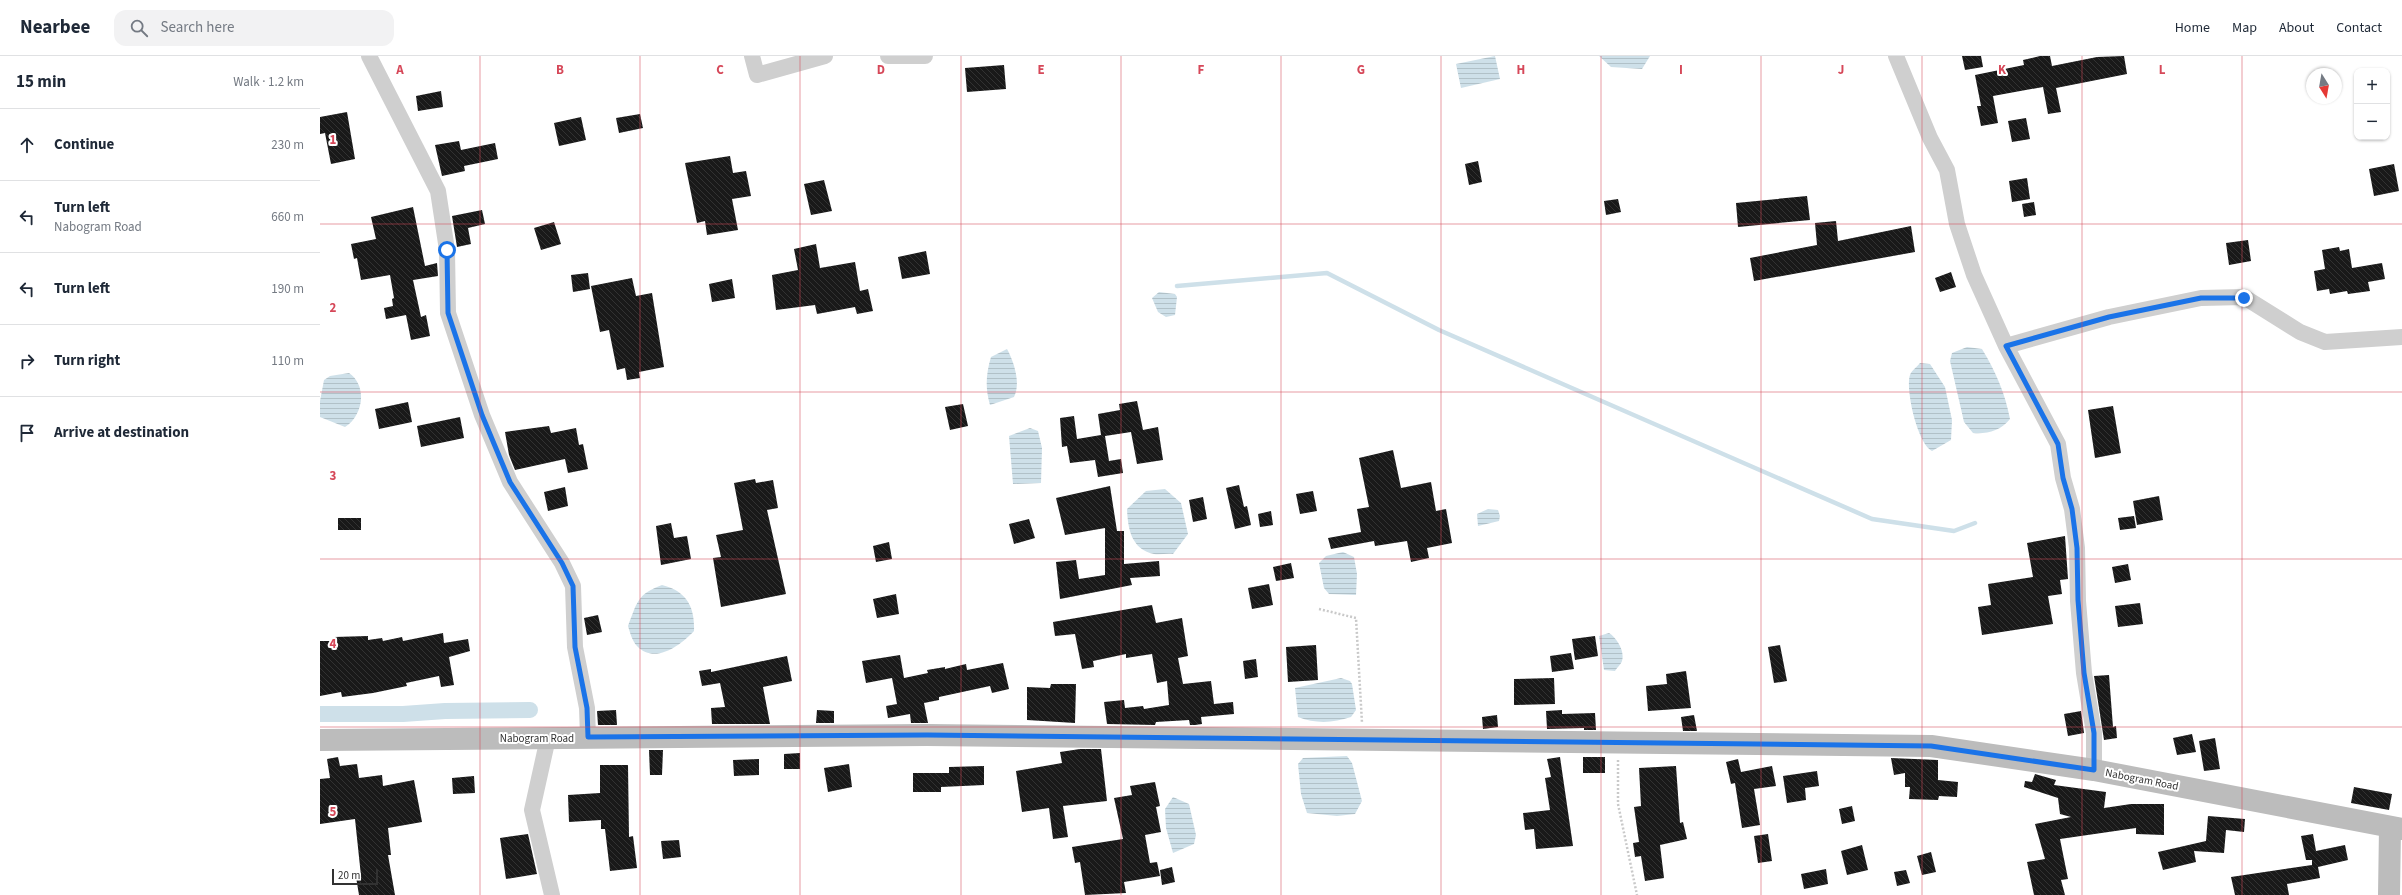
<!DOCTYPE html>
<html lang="en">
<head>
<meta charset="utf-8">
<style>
  body { margin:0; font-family:"Source Sans 3",sans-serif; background:#f2f2f3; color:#1f2937 }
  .controls { position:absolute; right:12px; top:12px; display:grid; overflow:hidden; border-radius:8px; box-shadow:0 1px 3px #0004 }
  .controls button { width:36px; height:36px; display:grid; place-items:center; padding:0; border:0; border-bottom:1px solid #e0e1e3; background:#fff; color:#1f2937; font:20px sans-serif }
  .compass { position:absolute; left:1986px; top:12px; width:36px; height:36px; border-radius:50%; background:#fff; box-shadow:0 1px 3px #0004; rotate:169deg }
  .scale { position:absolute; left:12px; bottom:10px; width:46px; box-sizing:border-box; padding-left:4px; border:2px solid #323232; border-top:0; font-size:11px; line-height:14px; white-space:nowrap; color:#323232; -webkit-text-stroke:3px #fff; paint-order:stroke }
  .stop { position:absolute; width:12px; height:12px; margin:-9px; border:3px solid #1a73e8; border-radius:50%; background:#fff }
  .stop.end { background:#1a73e8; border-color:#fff; box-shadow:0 1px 4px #0008 }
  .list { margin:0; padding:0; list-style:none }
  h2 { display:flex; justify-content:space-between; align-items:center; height:52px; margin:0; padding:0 16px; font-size:17px }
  h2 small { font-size:13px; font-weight:400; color:#747a83 }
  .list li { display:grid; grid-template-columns:26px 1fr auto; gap:12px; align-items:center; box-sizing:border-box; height:72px; padding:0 16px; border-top:1px solid #e0e1e3 }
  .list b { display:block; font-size:15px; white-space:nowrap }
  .list p { margin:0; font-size:13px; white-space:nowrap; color:#747a83 }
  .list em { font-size:13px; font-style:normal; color:#747a83 }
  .icon { flex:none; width:22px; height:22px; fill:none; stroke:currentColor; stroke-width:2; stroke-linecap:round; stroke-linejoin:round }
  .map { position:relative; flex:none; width:2082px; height:839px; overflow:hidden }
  header { display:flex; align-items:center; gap:24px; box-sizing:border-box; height:56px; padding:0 20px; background:#fff; border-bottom:1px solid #e0e1e3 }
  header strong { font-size:19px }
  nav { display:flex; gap:22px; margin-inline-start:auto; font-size:14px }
  .search { width:280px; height:36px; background:#f2f2f3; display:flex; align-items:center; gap:10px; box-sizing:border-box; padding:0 14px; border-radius:12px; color:#747a83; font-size:15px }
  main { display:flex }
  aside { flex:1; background:#fff }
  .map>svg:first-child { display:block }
  .water { fill:url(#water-rules) }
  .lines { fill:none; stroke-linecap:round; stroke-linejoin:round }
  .stream { stroke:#cee0e9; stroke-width:4.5 }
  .canal { stroke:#cee0e9; stroke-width:16 }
  .building { fill:url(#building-back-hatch) }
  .path { stroke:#c9c9c9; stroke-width:2.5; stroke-dasharray:2 2; stroke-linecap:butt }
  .street { stroke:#cfcfcf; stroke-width:16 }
  .secondary { stroke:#bcbcbc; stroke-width:22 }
  .route { stroke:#1a73e8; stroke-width:5 }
  .grid { fill:none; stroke:#d64859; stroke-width:1; stroke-opacity:0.55 }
  .labels { text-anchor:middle; stroke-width:4; stroke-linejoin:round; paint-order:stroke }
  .street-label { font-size:11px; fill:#323232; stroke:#fff }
  .grid-label { font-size:13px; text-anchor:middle; font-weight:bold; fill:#d64859; stroke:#fff; stroke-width:4; stroke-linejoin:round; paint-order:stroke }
</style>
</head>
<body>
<header>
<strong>Nearbee</strong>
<div class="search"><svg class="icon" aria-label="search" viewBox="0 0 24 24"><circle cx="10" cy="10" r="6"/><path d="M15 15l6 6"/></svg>Search here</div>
<nav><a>Home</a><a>Map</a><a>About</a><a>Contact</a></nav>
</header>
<main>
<aside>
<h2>15 min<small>Walk · 1.2 km</small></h2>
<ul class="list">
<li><svg class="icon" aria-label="ahead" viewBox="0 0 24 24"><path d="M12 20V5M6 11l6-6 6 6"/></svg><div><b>Continue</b></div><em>230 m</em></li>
<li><svg class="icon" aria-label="left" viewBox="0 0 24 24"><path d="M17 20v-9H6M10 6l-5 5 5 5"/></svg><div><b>Turn left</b><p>Nabogram Road</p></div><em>660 m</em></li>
<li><svg class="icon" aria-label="left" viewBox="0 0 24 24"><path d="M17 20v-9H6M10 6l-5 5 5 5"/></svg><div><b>Turn left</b></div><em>190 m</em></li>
<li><svg class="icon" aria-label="right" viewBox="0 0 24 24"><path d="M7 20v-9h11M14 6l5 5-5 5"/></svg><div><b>Turn right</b></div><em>110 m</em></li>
<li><svg class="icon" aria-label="arrive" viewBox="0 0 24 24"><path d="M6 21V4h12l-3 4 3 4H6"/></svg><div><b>Arrive at destination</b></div></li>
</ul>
</aside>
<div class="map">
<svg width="2082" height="839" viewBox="0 0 2082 839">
  <defs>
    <pattern id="water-rules" width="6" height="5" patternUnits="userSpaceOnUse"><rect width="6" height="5" fill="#cee0e9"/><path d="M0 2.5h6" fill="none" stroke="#b1c1c8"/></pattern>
    <pattern id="building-back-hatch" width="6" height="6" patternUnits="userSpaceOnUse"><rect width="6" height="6" fill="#191919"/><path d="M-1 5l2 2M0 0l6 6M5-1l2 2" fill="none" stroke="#323232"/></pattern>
  </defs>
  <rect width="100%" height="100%" fill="#fff"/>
  <!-- water -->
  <path class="water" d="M1175 0 1180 23 1141 32 1136 8Z
    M1279 0H1330L1322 13 1291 11Z
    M839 236 855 238 857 241 855 259 846 261 838 256 832 242Z
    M1647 291 1662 293C1676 316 1685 337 1690 363 1680 375 1668 378 1653 377L1644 366 1630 305 1632 297Z
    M687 293C694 306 701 327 694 341L670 349C665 332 666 318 671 301Z
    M1600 307 1610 308 1625 331 1632 364 1631 384 1612 395C1598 389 1585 334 1590 319 1591 315 1597 311 1600 307Z
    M29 317C48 330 43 360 25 371L0 361V345L4 324 10 320Z
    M710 372 718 375 722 392 721 427 693 428 689 380Z
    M845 433 861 447 868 478 853 498C847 497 840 499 834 498 811 493 808 473 807 453L826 435Z
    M1168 453 1178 454 1180 460 1179 465 1158 470 1157 458Z
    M1023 496 1034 501 1037 518 1036 539 1009 538 1004 532 999 507 1006 500Z
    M342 529C366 535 375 550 374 575 361 589 335 609 317 590 312 585 310 576 308 570 317 547 317 538 342 529Z
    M1289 577C1297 582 1305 595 1302 605 1301 608 1297 612 1295 615L1284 614 1279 580Z
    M1021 622 1030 625 1032 628 1036 654 1031 661C1013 667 996 668 978 661L975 632Z
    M1027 700 1032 707 1042 745 1035 758 1017 760 987 757 981 738 978 708 983 702Z
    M853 741 869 748 876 779 874 788 853 797 846 772 845 753Z"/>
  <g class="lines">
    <!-- stream -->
    <path class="stream" d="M857 230 1007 217 1119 274 1552 463 1634 475 1655 467"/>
    <!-- canal -->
    <path class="canal" d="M0 658H83L125 655 210 654"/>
  </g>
  <!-- building -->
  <path class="building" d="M1642 0H1661L1663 11 1645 14Z
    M1720 0H1730L1732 10 1777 1 1804 0 1807 18 1736 32 1741 56 1728 58 1723 31 1673 40 1678 67 1661 70 1657 50H1661L1655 19 1704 9 1703 4Z
    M684 9 686 33 647 36 645 12Z
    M121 35 123 51 98 55 96 40Z
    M27 56 35 103 11 108 5 77 0 78V61Z
    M320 58 323 72 299 77 296 62Z
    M261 61 266 84 239 90 234 67Z
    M1706 62 1710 83 1692 86 1688 65Z
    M139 85 141 94 175 87 178 103 144 110 145 115 122 120 115 89Z
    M410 100 413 117 426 115 431 140 412 143 418 174 387 179 385 165 377 167 365 107Z
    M1158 105 1162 126 1149 129 1145 108Z
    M2074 108 2079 135 2054 140 2049 113Z
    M1707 122 1710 143 1692 146 1689 125Z
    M504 124 512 155 491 159 484 128Z
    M1487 140 1490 164 1418 171 1416 147Z
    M1298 143 1301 156 1286 159 1284 145Z
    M1714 146 1716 159 1704 161 1702 148Z
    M93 151 105 210 117 207 118 220 93 224 101 261 106 259 110 280 91 284 86 259 66 263 64 252 73 250 72 243 74 242 70 219 41 224 37 202 34 203 31 188 56 183 51 161Z
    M162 154 165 168 148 172 151 188 137 191 132 160Z
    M1516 165 1518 185 1591 170 1595 196 1434 225 1430 202 1497 189 1495 167Z
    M234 166 241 188 221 194 214 172Z
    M1928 184 1931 205 1909 209 1906 187Z
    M496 188 500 212 535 206 540 235 548 233 553 255 537 258 535 251 497 258 495 249 456 254 452 219 478 214 474 193Z
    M2019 191 2020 195 2029 193 2032 212 2062 207 2065 223 2048 226 2050 235 2028 238 2027 235 2010 238 2009 233 1997 235 1994 215 2005 213 2002 194Z
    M606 195 610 218 582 223 578 201Z
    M1631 216 1636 231 1620 236 1615 222Z
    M268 217 270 233 253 236 251 219Z
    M312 222 316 240 332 237 344 311 319 316 320 322 307 324 305 312 297 314 289 274 280 276 271 230Z
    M412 223 415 242 392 246 389 228Z
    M817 345 823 374 838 371 843 404 817 408 811 376 785 380 789 405 801 403 803 417 778 421 775 404 750 407 747 390 742 391 740 362 754 360 757 383 781 379 778 358 800 354 799 348Z
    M88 346 92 366 59 373 55 353Z
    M643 348 648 370 630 374 625 351Z
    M1793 350 1801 397 1775 402 1768 354Z
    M140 361 144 382 101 391 97 370Z
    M229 370 231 377 256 372 259 389 263 388 268 413 248 417 245 403 195 414 189 399 185 376Z
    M1073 394 1081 432 1111 426 1116 455 1126 453 1132 487 1107 492 1109 502 1091 506 1087 485 1055 490 1054 485 1011 493 1008 482 1041 476 1037 453 1049 451 1039 402Z
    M435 423 436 427 453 424 458 452 447 454 466 538 401 551 393 502 401 501 396 479 423 474 414 427Z
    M919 429 924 451 927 450 931 469 915 473 906 432Z
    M790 430 797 475H804V508L839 505 840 520 810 522 812 529 740 543 736 506 756 504 759 523 785 519V472L745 479 736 442Z
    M245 431 248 450 228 455 224 436Z
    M993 435 997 455 980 458 976 438Z
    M1839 440 1843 464 1817 469 1813 445Z
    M883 441 887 463 873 466 869 444Z
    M951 455 953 469 940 471 938 458Z
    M1814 460 1816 472 1800 474 1798 462Z
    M18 462H41V474H18Z
    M709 463 715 482 694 488 689 468Z
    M351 467 354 482 367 480 371 503 341 509 336 470Z
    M1745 480 1748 523 1740 524 1742 538 1728 540 1733 568 1662 579 1658 551 1671 549 1668 528 1713 521 1707 487Z
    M569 486 572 503 556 506 553 490Z
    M971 507 974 522 956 525 953 511Z
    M1808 508 1811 524 1795 527 1792 511Z
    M949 528 953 549 932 553 928 532Z
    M576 538 579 558 557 562 553 543Z
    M1820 547 1823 568 1798 571 1795 550Z
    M832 549 836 567 862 562 868 600 858 602 863 628 891 625 894 648 913 646 914 658 881 661 882 668 875 669H870L869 664 836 666 835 669 787 668 784 646 804 644 805 652 823 650 824 653 849 649 847 625 837 627 832 598 806 602V598L773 605 774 611 762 613 755 578 735 580 733 566Z
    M278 559 282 576 267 579 264 562Z
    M123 577 124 587 148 583 150 595 129 601 134 629 121 631 119 620 86 627 87 630 53 637 22 641 21 636 0 640V585H14V581L48 580V584L62 582 63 585 82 581 83 585Z
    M1275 580 1278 600 1255 604 1252 583Z
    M996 589 998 624 968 626 966 591Z
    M1460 589 1467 625 1454 627 1448 591Z
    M1251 597 1254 613 1232 616 1230 600Z
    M580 599 584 622 608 617 607 614 625 611V613L646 608 647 614 683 607 689 633 672 637 670 630 619 641V644L604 647 608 667H591L590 658 568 662 566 650 577 648 572 622 546 627 542 605Z
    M467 600 472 625 443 631 450 668H392L391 652 405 651 400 627 382 630 379 615 391 613V616Z
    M936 603 938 621 925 623 923 605Z
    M1366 615 1371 652 1328 655 1326 630 1347 628 1346 618Z
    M1789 619 1793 671 1796 670 1797 682 1784 684 1774 620Z
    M1234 622 1235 648 1194 649V623Z
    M731 628H756L755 667 707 664V631L730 632Z
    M296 654 297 669H278L277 655Z
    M497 654 514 655V667H496Z
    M1242 654V658L1275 657 1276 674H1264V672L1227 673 1226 655Z
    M1761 655 1764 677 1748 680 1744 658Z
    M1177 659 1178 671 1163 673 1162 661Z
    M1374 659 1377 675H1363L1361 661Z
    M1872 678 1876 696 1857 699 1853 682Z
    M1895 682 1900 713 1884 715 1879 685Z
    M760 693H781L787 745 743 750 748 781 733 783 729 752 702 756 696 715 742 707 740 696Z
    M329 694H343L342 719H330Z
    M480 697V713H464V698Z
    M18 701 20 710 37 708 39 722 62 719 63 730 94 724 102 766 68 772 71 799H68L75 839H39L36 821 41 820 35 763 0 768V723L10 722 7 703Z
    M1240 701 1253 790 1216 793 1214 773 1205 774 1203 757 1230 754 1225 722 1231 721 1227 703Z
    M1263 701H1285V717H1263Z
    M1571 702 1618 704V724L1638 726 1637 741 1619 740 1618 744 1589 743 1590 731H1585V717L1574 719Z
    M439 703V719L414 720 413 704Z
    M1418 703 1421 716 1452 710 1456 730 1434 733 1440 769 1422 772 1415 727 1411 728 1406 706Z
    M529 708 532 731 508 736 504 712Z
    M280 709H308L309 781 313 780 317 812 290 815 285 773H281V764L249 766 248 739 280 737Z
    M664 710V729L621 731V736H593V717H629V711Z
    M1356 710 1360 767 1363 766 1367 783 1340 789 1344 822 1325 825 1321 800 1315 801 1313 787 1319 786 1314 751 1321 750 1319 712Z
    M1497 715 1499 730 1485 732 1486 744 1467 747 1463 720Z
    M1715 718 1736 724 1734 729 1786 736 1784 752 1811 748H1844V779L1816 778V772L1740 783 1748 823 1741 824 1745 839H1714L1707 806 1725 803 1715 768 1751 761 1740 758 1738 742 1704 731 1705 725 1712 726Z
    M154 720 155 737 133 738 132 722Z
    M835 726 840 750 836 751 841 776 825 779 830 807 837 806 840 820 804 826 806 837 765 839 760 806 755 807 752 791 803 783 794 742 812 739 810 730Z
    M2034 731 2072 738 2069 754 2031 747Z
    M1532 750 1535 765 1522 768 1519 753Z
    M1888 760 1925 763 1924 776 1906 774 1904 797 1874 795 1876 806 1843 814 1838 796 1886 785Z
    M208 778 217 818 186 823 180 782Z
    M1448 778 1452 805 1438 807 1434 780Z
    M1993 778 1996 795 2025 789 2028 804 1998 811 2000 822 1967 828 1969 839H1915L1911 821 1992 809V804H1986L1981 780Z
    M359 784 361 801 343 803 341 785Z
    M1542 789 1548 814 1527 819 1521 795Z
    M1611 796 1616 816 1602 819 1597 800Z
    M852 811 855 826 842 829 840 814Z
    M1506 813 1508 828 1484 833 1481 818Z
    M1586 814 1590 827 1577 830 1574 816Z"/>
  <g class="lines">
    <!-- path -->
    <path class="path" d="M999 553 1036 562 1042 667
      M1298 704V748L1317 839"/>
    <!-- street -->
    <path class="street" d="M49 0 118 135 127 194 128 257 162 359 190 426 242 507 253 530 255 591 267 652 268 681
      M432 0 437 19 505 0
      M568 0H605
      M1576 0 1610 82 1627 114 1637 168 1654 219 1686 290 1738 388 1743 422 1752 453 1757 492 1758 545 1764 617 1774 677V714
      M1686 290 1789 261 1881 242 1924 241 1980 276 2005 286 2082 281
      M228 682 212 754 232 839"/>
    <!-- secondary -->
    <path class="secondary" d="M0 684 607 679 1611 690 1774 714 2082 773
      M2069 839 2070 771"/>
  </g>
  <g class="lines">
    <!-- route -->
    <path class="route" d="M127 194 128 257 162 359 190 426 242 507 253 530 255 591 267 652 268 681 607 679 1611 690 1774 714V677L1764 617 1758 544 1757 492 1752 453 1743 422 1738 388 1686 290 1789 261 1881 242H1924"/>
  </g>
  <!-- grid -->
  <path class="grid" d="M160 0V839M320 0V839M480 0V839M641 0V839M801 0V839M961 0V839M1121 0V839M1281 0V839M1441 0V839M1602 0V839M1762 0V839M1922 0V839M0 168H2082M0 336H2082M0 503H2082M0 671H2082"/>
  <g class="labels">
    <!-- street labels -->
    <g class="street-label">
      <text x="217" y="686">Nabogram Road</text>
      <text transform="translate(1822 723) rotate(11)" y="4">Nabogram Road</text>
    </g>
  </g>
  <g class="grid-label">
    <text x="80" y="18">A</text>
    <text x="240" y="18">B</text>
    <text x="400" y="18">C</text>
    <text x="561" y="18">D</text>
    <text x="721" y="18">E</text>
    <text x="881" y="18">F</text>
    <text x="1041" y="18">G</text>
    <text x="1201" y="18">H</text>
    <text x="1361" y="18">I</text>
    <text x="1521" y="18">J</text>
    <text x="1682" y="18">K</text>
    <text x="1842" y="18">L</text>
    <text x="13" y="88">1</text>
    <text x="13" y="256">2</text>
    <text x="13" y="424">3</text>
    <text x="13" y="592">4</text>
    <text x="13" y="760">5</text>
  </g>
</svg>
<div class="controls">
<button>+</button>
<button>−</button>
</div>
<svg class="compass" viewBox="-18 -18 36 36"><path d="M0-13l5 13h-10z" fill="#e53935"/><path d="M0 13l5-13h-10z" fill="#747a83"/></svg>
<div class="scale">20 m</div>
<div class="stop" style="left:127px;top:194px"></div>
<div class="stop end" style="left:1924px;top:242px"></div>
</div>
</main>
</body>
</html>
